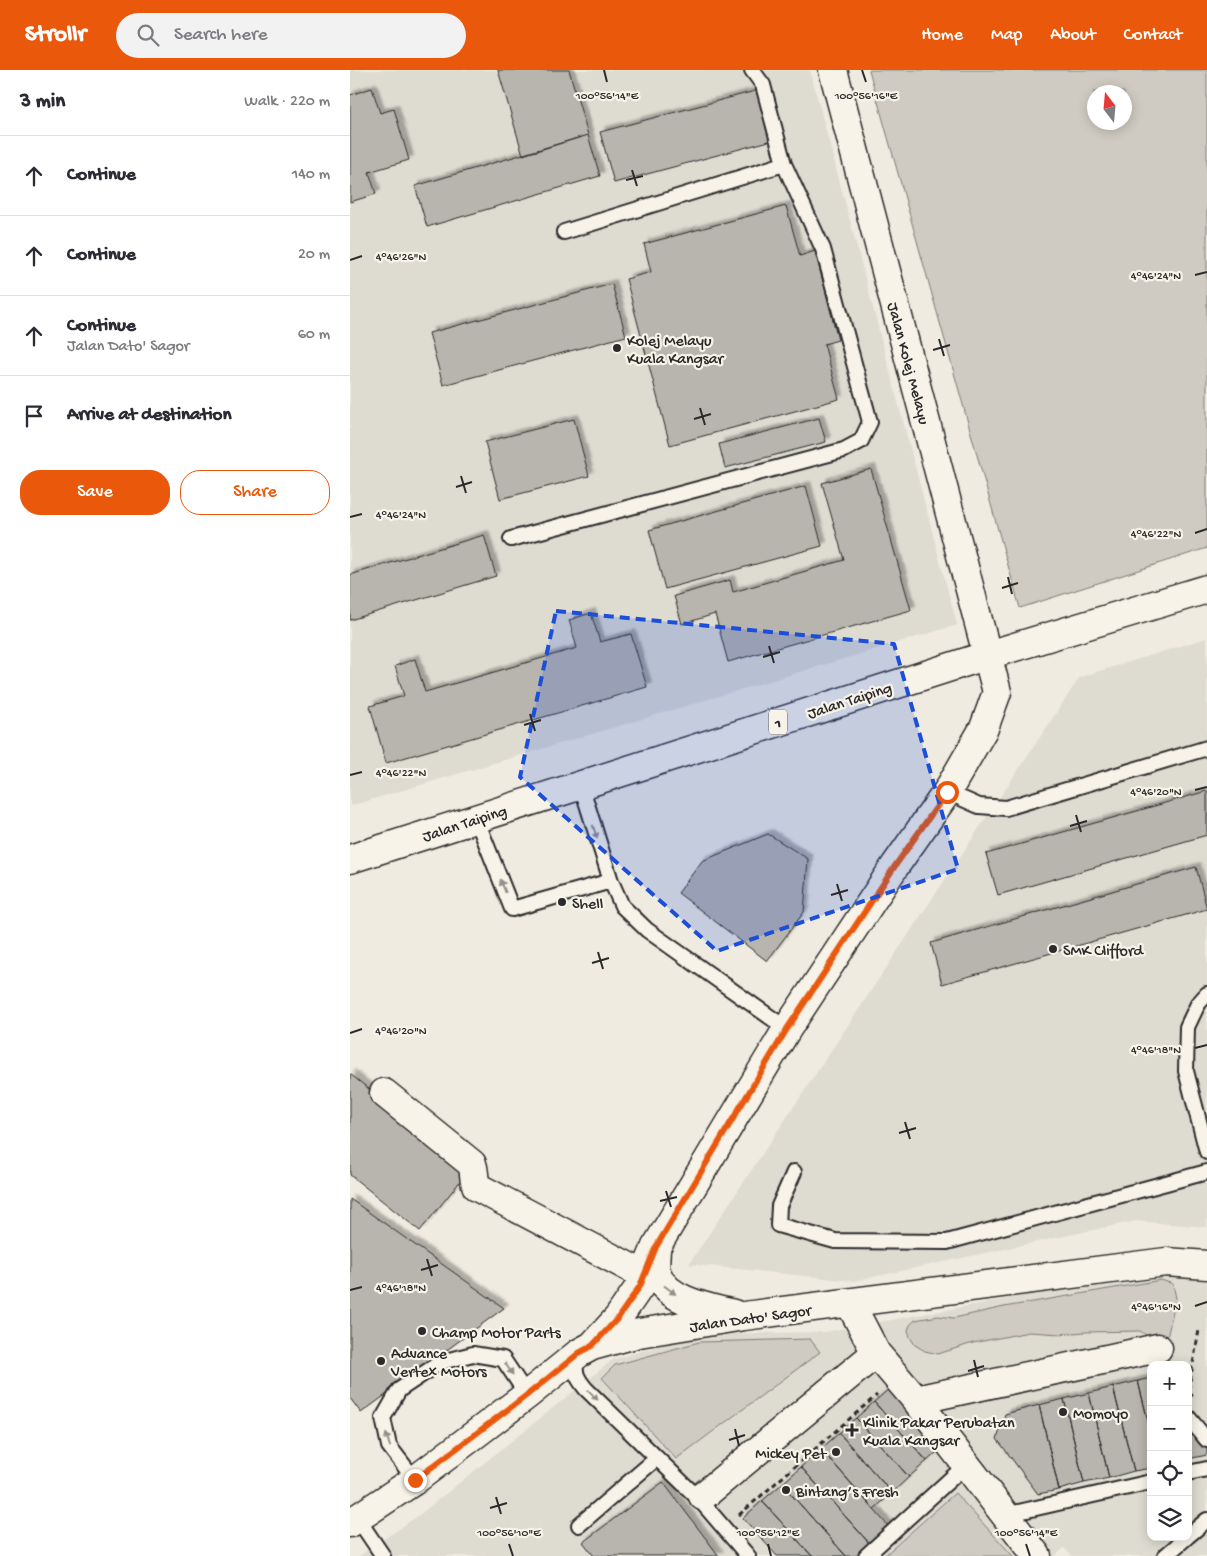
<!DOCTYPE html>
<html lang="en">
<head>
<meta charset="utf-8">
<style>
  body { margin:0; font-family:"Gochi Hand",sans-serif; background:#f2f2f3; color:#2b2b33 }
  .controls { position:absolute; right:15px; bottom:15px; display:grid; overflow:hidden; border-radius:10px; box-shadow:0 2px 12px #0003 }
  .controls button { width:45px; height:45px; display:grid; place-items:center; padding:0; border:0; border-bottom:1px solid #e1e1e2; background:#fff; color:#2b2b33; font:25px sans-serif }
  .compass { position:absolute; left:737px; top:15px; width:45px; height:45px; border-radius:50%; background:#fff; box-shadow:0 2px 12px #0003; rotate:344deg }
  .stop { position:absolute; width:15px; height:15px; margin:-11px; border:4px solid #ea580c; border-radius:50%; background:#fff }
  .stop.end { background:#ea580c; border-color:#fff; box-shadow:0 1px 5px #0008 }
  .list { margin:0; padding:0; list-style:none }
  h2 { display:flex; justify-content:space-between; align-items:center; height:65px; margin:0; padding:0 20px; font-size:21px }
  h2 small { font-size:16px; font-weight:400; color:#7c7c81 }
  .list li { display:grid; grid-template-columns:32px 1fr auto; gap:15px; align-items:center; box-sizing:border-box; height:80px; padding:0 20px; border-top:1px solid #e1e1e2 }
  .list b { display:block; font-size:19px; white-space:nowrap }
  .list p { margin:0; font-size:16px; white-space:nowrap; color:#7c7c81 }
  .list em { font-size:16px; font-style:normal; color:#7c7c81 }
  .actions { display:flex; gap:10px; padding:15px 20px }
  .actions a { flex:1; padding:11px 0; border:1px solid #ea580c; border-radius:20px; text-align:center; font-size:18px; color:#ea580c }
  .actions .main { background:#ea580c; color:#fff }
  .icon { flex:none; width:28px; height:28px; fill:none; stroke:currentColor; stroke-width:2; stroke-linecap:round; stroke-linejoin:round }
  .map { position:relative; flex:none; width:857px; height:1486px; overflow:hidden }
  header { display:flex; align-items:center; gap:30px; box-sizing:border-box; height:70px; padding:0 25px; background:#ea580c; color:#fff }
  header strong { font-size:24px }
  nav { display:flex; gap:28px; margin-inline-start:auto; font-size:18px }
  .search { width:350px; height:45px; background:#f2f2f3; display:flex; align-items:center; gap:12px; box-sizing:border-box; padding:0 18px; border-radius:28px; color:#7c7c81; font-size:19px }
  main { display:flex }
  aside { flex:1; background:#fff }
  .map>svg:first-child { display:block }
  .built { fill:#dedbd1; fill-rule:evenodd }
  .green { fill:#cfcbc2; stroke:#7d7b76; fill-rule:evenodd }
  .building { fill:#b8b5ae; stroke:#2b2b2b; filter:url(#shadow) }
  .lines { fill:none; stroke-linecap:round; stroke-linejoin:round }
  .service-casing { stroke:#2b2b2b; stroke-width:18 }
  .minor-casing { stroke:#2b2b2b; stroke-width:31 }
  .secondary-casing { stroke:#2b2b2b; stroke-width:31 }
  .trunk-casing { stroke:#2b2b2b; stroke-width:31 }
  .path { stroke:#2b2b2b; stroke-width:3; stroke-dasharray:5 4; stroke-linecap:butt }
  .service { stroke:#f7f3e8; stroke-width:14 }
  .minor { stroke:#f7f3e8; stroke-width:28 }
  .secondary { stroke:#f7f3e8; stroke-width:28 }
  .trunk { stroke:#f7f3e8; stroke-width:28 }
  .oneway { fill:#918f8a }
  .route { stroke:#ea580c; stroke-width:6 }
  .marked { fill:#1d4ed8; fill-opacity:0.2; stroke:#1d4ed8; stroke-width:4; stroke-dasharray:10 6; stroke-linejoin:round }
  .ticks { fill:none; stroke:#2b2b2b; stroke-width:2 }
  .poi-dot { fill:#2b2b2b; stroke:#f7f3e8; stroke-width:2 }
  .labels { text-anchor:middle; stroke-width:4.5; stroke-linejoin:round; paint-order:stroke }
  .shield { fill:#f7f3e8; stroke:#686764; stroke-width:1 }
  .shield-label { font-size:15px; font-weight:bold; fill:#2b2b2b }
  .poi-label { font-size:16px; fill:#2b2b2b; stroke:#f7f3e8; text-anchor:start }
  .street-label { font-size:16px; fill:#2b2b2b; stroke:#f7f3e8 }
  .ticks-label { font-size:12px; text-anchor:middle; fill:#2b2b2b; stroke:#f7f3e8; stroke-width:4.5; stroke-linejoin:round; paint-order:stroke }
</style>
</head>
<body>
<header>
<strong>Strollr</strong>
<div class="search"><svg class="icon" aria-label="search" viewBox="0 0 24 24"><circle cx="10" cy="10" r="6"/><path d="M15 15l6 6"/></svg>Search here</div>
<nav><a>Home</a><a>Map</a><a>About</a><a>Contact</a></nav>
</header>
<main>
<aside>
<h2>3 min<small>Walk · 220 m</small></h2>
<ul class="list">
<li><svg class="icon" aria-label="ahead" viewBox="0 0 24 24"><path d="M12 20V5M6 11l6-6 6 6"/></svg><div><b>Continue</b></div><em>140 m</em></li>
<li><svg class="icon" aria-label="ahead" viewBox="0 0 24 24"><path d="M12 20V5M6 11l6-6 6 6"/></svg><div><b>Continue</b></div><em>20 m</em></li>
<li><svg class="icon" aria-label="ahead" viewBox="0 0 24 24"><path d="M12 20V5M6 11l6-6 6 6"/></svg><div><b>Continue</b><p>Jalan Dato' Sagor</p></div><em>60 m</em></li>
<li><svg class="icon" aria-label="arrive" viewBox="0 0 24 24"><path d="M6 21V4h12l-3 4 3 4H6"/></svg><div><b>Arrive at destination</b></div></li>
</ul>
<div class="actions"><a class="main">Save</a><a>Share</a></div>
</aside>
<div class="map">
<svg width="857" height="1486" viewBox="0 0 857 1486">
  <defs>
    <filter id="shadow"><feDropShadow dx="4.5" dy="-4.5" stdDeviation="1" flood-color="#0004"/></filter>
  </defs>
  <rect width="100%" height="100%" fill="#efebe0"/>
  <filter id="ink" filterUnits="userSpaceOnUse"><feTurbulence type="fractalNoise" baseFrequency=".02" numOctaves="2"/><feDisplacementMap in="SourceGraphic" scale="10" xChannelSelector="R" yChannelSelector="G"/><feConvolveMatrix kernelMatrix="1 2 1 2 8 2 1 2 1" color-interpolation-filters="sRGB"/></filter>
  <g filter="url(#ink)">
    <!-- built -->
    <path class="built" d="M0 0H460L607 555 0 736Z
      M857 568V1157L785 1151 504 1211 339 1194 730 607Z
      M813 1203 857 1212V1486H722L714 1478 705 1486H9L68 1446 264 1289 351 1264 475 1262 777 1207ZM801 1295H838V1467H801Z"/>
    <!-- green -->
    <path class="green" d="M519 0H857V478L670 538ZM774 22V52H744V22Z
      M811 1210 823 1214 826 1228 815 1277 790 1261 735 1262 710 1264 679 1262 623 1273 588 1284 575 1281 565 1275 560 1267 558 1260 560 1255 565 1250 588 1246 604 1248 654 1237Z
      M460 1269 470 1282 326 1389 252 1308 265 1295 349 1272Z
      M605 1423 663 1486H534Z"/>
    <!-- building -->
    <path class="building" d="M148 0H219L238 65 173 85Z
      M22 18 30 43 44 39 59 90 19 102 26 124 0 132V25Z
      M409 20 423 70 264 113 250 62Z
      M238 65 250 106 77 157 65 116Z
      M436 136 450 186 465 181 488 270 474 274 489 329 320 375 276 209 301 202 294 174Z
      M262 214 276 266 93 315 79 263Z
      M469 348 476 372 375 398 369 374Z
      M224 349 239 406 150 429 135 372Z
      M521 399 561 540 378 592 365 544 332 554 324 526 380 510 383 522 494 490 472 413Z
      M456 416 472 476 315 519 299 460Z
      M134 465 146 506 0 550V505Z
      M241 543 250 572 281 564 297 617 36 693 20 636 54 626 45 596 65 589 75 622 227 578 219 550Z
      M857 721V765L648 825 636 784Z
      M418 764 458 789 454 842 417 891 328 823 352 791Z
      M846 797 857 839 592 914 581 873Z
      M0 1004 120 1099 70 1161 0 1105Z
      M0 1129 154 1238 11 1343 0 1328Z
      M801 1308V1363L788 1311Z
      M788 1311 801 1363V1398L784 1401 763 1317Z
      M542 1316 595 1375 577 1391 524 1332Z
      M763 1317 784 1401 759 1408 739 1323Z
      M739 1323 759 1408 734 1413 714 1329Z
      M714 1329 734 1413 709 1420 689 1335Z
      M524 1332 577 1391 559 1407 506 1348Z
      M689 1335 709 1420 688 1424 647 1369 655 1344Z
      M506 1348 559 1407 542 1423 489 1363Z
      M838 1358 857 1378V1385L838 1389Z
      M489 1363 542 1423 524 1439 471 1379Z
      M471 1379 539 1457 520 1474 451 1397Z
      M451 1397 520 1474 506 1486H496L432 1414Z
      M313 1412 369 1486H244L233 1472Z
      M432 1414 496 1486H462L412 1431Z
      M412 1431 462 1486H427L393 1448Z"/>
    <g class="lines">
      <defs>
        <path id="service" d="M214 162 434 94
          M161 469 494 380 511 371 520 352 473 179 434 94 413 15 402 0
          M597 722 629 736 656 738 857 678
          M126 748 162 839 261 811 231 715
          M261 811 272 836 297 860 437 959
          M857 924 848 934 837 957 836 1001 857 1082
          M444 1102 429 1136 428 1155 485 1171 597 1172 857 1102
          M228 1286C223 1301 226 1307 236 1319L349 1429 398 1486
          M838 1347 857 1370
          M838 1403 857 1399
          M65 1410 39 1376 33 1348 49 1320 91 1292 123 1284 153 1289 177 1325
          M655 1445 801 1412
          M8 1449 33 1486
          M229 1455 307 1388
          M838 1466 857 1450
          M516 1486 617 1394
          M815 1486 837 1467"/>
        <path id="minor" d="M34 1023 122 1094C125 1101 123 1110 127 1117L294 1205
          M297 1198 306 1177 437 959 545 796 597 722 634 658 647 622 483 0
          M500 1233 526 1283 566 1330 687 1486
          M566 1330 808 1278
          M353 1426 526 1283"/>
        <path id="secondary" d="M306 1177C306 1185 304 1197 307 1204 316 1231 360 1238 384 1244
          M242 1276 268 1248 290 1216
          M0 1453 65 1410 177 1325 229 1283 242 1276 289 1263 394 1246 816 1192 857 1195"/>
        <path id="trunk" d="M0 789 638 585 857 519"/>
      </defs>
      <!-- service casing -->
      <use href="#service" class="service-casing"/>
      <!-- minor casing -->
      <use href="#minor" class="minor-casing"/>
      <!-- secondary casing -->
      <use href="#secondary" class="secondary-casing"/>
      <!-- trunk casing -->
      <use href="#trunk" class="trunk-casing"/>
      <!-- path -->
      <path class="path" d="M843 1326 838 1322 849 1260
        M389 1445 527 1325"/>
      <!-- service -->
      <use href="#service" class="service"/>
      <!-- minor -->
      <use href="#minor" class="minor"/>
      <!-- secondary -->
      <use href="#secondary" class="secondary"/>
      <!-- trunk -->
      <use href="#trunk" class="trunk"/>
    </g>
    <!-- one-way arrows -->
    <defs><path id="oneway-solid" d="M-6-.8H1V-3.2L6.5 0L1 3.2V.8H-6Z" transform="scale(1.25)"/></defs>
    <g class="oneway">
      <use href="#oneway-solid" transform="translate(245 762) rotate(72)"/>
      <use href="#oneway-solid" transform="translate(153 816) rotate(-112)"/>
      <use href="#oneway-solid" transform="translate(320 1220) rotate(37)"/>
      <use href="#oneway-solid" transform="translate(159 1299) rotate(56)"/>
      <use href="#oneway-solid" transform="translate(243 1325) rotate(46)"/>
      <use href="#oneway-solid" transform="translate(38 1370) rotate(-107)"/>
    </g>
  </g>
  <g class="lines" filter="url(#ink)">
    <!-- route -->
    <path class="route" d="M65 1410 177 1325 229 1283 242 1276 268 1248 290 1216 306 1177 437 959 545 796 597 722"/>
  </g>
  <!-- marked area -->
  <path class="marked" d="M206 541 544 574 608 799 367 881 170 707Z"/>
  <!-- ticks -->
  <path class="ticks" d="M254 0 257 12M512 0 516 12M282 100 287 116M276 110 293 106M0 190 12 186M845 205 857 202M589 269 594 286M583 280 600 275M350 338 355 355M344 349 361 344M111 406 116 423M106 417 122 412M0 447 12 444M845 463 857 459M658 507 662 524M652 518 668 513M419 576 424 593M413 587 430 582M180 644 185 661M174 655 191 650M0 705 12 702M845 720 857 717M726 745 731 762M720 756 737 751M487 814 492 831M481 825 498 820M248 882 253 899M242 893 259 888M0 963 12 959M845 978 857 975M555 1052 560 1069M549 1063 566 1058M316 1121 321 1137M310 1131 327 1127M77 1189 82 1206M71 1200 88 1195M0 1220 12 1217M845 1236 857 1232M624 1290 628 1307M618 1301 634 1296M385 1359 389 1376M379 1370 395 1365M146 1427 151 1444M140 1438 157 1433M159 1474 163 1486M418 1474 421 1486M676 1474 680 1486"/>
  <!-- markers -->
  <g class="poi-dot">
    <circle cx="267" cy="278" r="5"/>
    <circle cx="212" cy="832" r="5"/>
    <circle cx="703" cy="879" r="5"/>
    <circle cx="72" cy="1261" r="5"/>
    <circle cx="31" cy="1291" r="5"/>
    <circle cx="713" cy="1342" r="5"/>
    <path d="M499.5 1352.5h5v5h5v5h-5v5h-5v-5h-5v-5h5z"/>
    <circle cx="486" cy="1382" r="5"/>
    <circle cx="436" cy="1420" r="5"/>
  </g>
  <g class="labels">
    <!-- shield labels -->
    <rect class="shield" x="419" y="639.5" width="18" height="25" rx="4"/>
    <g class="shield-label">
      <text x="428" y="657">1</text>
    </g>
    <!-- poi labels -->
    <g class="poi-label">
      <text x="277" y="275">Kolej Melayu<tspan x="277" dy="18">Kuala Kangsar</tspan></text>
      <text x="222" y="838">Shell</text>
      <text x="713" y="885">SMK Clifford</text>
      <text x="82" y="1267">Champ Motor Parts</text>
      <text x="41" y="1288">Advance<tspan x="41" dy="18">Vertex Motors</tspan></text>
      <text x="723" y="1348">Momoyo</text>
      <text x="513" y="1357">Klinik Pakar Perubatan<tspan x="513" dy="18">Kuala Kangsar</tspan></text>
      <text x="476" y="1388" text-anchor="end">Mickey Pet</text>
      <text x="446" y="1426">Bintang’s Fresh</text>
    </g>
    <!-- street labels -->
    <g class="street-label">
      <text transform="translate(560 293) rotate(75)" y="6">Jalan Kolej Melayu</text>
      <text transform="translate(499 629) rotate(-18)" y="6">Jalan Taiping</text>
      <text transform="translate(114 752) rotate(-18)" y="6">Jalan Taiping</text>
      <text transform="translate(400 1247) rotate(-8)" y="6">Jalan Dato' Sagor</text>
    </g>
  </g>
  <g class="ticks-label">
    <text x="257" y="29">100°56'14"E</text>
    <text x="516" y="29">100°56'16"E</text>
    <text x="51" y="190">4°46'26"N</text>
    <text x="806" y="209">4°46'24"N</text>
    <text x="51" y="448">4°46'24"N</text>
    <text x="806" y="467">4°46'22"N</text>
    <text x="51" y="706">4°46'22"N</text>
    <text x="806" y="725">4°46'20"N</text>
    <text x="51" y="964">4°46'20"N</text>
    <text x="806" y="983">4°46'18"N</text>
    <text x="51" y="1221">4°46'18"N</text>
    <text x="806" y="1240">4°46'16"N</text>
    <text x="159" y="1466">100°56'10"E</text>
    <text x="418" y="1466">100°56'12"E</text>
    <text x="676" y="1466">100°56'14"E</text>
  </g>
</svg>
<div class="controls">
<button>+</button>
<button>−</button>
<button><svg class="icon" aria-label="locate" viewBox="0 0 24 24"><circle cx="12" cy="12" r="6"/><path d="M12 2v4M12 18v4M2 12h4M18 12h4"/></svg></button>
<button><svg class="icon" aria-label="layers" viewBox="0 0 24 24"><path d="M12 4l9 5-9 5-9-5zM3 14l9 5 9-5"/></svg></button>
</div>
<svg class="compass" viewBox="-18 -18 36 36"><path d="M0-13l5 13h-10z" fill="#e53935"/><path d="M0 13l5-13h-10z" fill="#7c7c81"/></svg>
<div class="stop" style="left:597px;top:722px"></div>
<div class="stop end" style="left:65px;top:1410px"></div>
</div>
</main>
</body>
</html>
